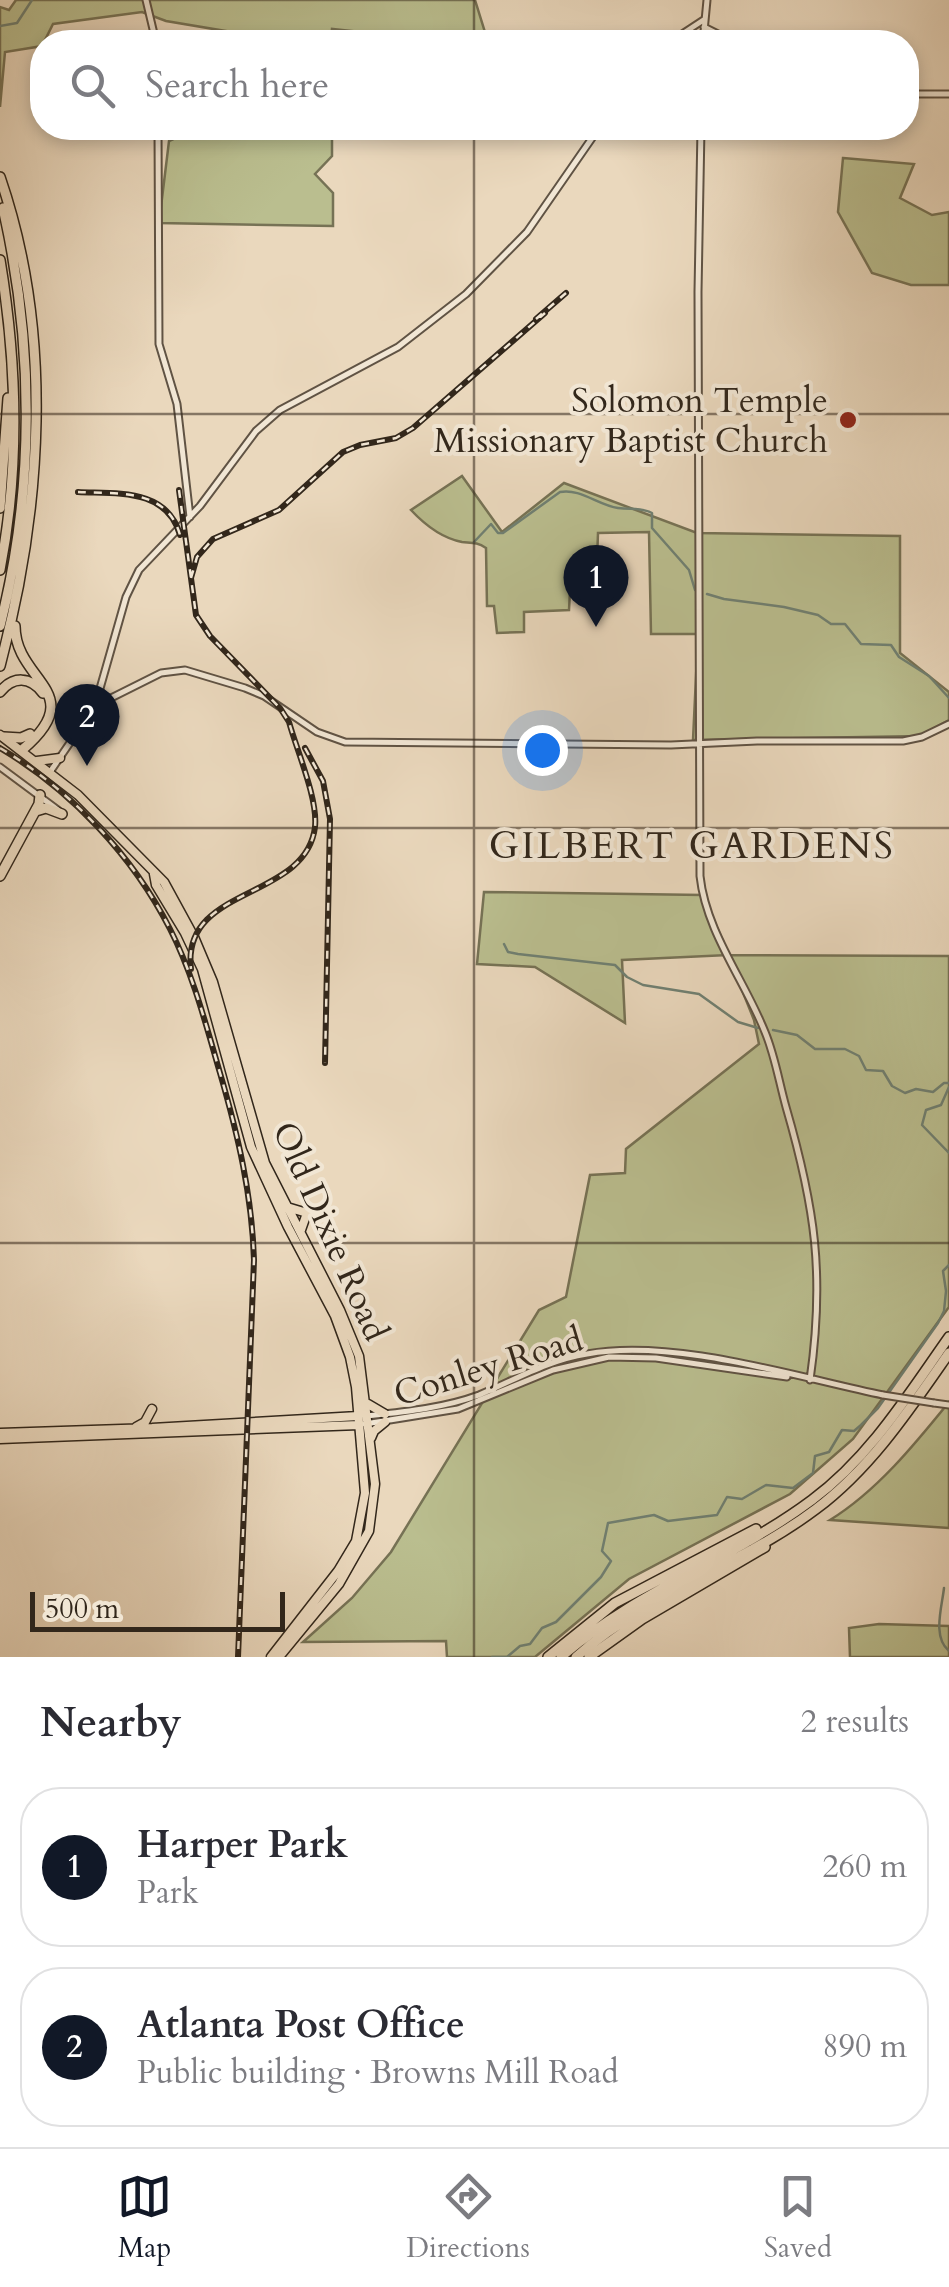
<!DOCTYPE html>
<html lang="en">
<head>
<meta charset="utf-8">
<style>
  body { margin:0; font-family:Cardo,serif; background:#f2f2f3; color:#2b2b33 }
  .scale { position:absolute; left:30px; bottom:25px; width:255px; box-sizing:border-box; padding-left:10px; border:5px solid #32271b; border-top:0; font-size:28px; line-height:35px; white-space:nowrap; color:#32271b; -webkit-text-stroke:8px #f1e6d4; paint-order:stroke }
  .you { position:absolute; left:542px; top:750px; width:35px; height:35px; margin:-25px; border:8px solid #fff; border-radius:50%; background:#1a73e8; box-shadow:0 0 0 15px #1a73e833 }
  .badge { display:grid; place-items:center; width:65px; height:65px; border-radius:50%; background:#111827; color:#fff; font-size:32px; font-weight:700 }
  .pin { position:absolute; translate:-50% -82px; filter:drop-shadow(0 2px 5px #0008) }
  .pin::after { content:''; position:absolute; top:52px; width:35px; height:30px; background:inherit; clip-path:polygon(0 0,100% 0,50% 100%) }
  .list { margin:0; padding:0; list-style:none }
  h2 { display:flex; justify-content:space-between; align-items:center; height:130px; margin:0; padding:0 40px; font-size:42px }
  h2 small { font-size:32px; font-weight:400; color:#7c7c81 }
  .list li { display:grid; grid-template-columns:65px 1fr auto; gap:30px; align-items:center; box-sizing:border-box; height:160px; margin:0 20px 20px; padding:0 20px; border:2px solid #e1e1e2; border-radius:40px }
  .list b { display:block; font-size:38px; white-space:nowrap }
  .list p { margin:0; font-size:32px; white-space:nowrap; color:#7c7c81 }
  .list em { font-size:32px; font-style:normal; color:#7c7c81 }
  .icon { flex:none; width:55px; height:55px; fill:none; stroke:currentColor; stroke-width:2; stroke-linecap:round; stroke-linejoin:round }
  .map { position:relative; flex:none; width:949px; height:1657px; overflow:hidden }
  .search { position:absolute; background:#fff; box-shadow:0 5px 15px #0003; left:30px; right:30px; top:30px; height:110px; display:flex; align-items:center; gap:25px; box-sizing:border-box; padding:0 35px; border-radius:40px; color:#7c7c81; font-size:38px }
  .sheet { height:490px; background:#fff }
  nav { display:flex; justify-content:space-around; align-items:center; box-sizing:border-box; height:140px; border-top:2px solid #e1e1e2; background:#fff; font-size:28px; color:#7c7c81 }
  nav a { display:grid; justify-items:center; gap:5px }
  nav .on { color:#111827 }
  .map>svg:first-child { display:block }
  .green { fill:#babe8f; stroke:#767255; stroke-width:2.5 }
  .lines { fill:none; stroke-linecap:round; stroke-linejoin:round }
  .stream { stroke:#708072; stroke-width:2.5 }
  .minor-casing { stroke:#605344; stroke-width:9 }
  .major-casing { stroke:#32271b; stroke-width:11 }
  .highway-casing { stroke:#32271b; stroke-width:12 }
  .minor { stroke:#f1e6d4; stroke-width:5 }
  .major { stroke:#ead8bd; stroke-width:8 }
  .highway { stroke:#ead8bd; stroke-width:9 }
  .rail-casing { stroke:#32271b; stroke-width:6 }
  .rail { stroke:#f1e6d4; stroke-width:2.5; stroke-dasharray:8; stroke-linecap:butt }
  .minor-bridge-casing { stroke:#605344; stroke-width:9; stroke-linecap:butt }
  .minor-bridge { stroke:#f1e6d4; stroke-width:5 }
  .grid { fill:none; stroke:#32271b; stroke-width:2.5; stroke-opacity:0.55 }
  .poi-dot { fill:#8f2418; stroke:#f1e6d4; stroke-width:4 }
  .labels { text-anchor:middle; stroke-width:8; stroke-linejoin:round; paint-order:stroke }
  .poi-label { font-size:35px; fill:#32271b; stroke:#f1e6d4; text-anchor:end }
  .street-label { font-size:35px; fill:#32271b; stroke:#f1e6d4 }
  .neighbourhood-label { font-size:38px; letter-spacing:2.5px; fill:#32271b; stroke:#f1e6d4 }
</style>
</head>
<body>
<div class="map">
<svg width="949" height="1657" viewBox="0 0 949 1657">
  <rect width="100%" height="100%" fill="#ead8bd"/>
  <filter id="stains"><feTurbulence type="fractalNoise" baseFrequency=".002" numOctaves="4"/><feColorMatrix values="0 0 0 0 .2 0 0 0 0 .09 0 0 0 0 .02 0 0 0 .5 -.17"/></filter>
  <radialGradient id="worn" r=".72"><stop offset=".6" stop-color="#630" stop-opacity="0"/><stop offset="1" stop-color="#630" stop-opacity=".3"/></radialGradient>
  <!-- green -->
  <path class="green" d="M16 0H475L488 42H453L332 29 331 42H273V39L166 21 142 12 53 24 42 46 5 52 0 107V7L9 10Z
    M332 128V156L315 174 333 193V226L159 223 169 141 195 129Z
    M843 158 914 164 900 198 932 215 949 212V285H911L872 273 838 212Z
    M462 476 502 532 564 483 697 533 900 536V653L949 692V720L919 736 693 740 698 634H651L649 532 598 533 596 589 570 591 569 610 524 612V632L497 633 494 606H487L486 548C477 542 472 543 462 542 441 538 425 525 411 510Z
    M484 892 703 895 729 955 949 956V1307L938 1322 853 1439 790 1494 629 1579 535 1657H447L446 1641 303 1642 352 1598 391 1552 539 1310 566 1297 590 1175 625 1173 626 1149 759 1044 754 1020 728 955 622 960 625 1023 535 967 477 964Z
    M949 1402V1528L830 1520C877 1491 915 1444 949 1402Z
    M879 1624 949 1626V1657H850L849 1628Z"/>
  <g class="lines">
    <!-- stream -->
    <path class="stream" d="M0 26 17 23 32 0
      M474 542 491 524 498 533H503L560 492C580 488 598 505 618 508 631 510 640 507 652 513V528L689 570 695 590
      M707 594 724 599 784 607 818 615 831 624H845L861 644 891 645 899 657 929 676 949 698
      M504 944 508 952 518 954 615 965 627 977 643 985 699 994 738 1022 758 1028
      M773 1030 797 1035 815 1049H845L859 1056 866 1070 883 1071 892 1086 905 1093 916 1089 933 1092 944 1083H949
      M949 1087 941 1105 926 1110 922 1125 949 1153
      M944 1588C942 1607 932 1637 949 1651
      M492 1657H507L520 1646 530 1644 542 1628 556 1622 601 1577 611 1561 602 1551 608 1523 654 1515 668 1521 717 1515 727 1497 742 1499 766 1485 793 1488 813 1473 815 1456 829 1452 842 1430 854 1431 861 1425 878 1408 938 1323 944 1311 946 1291 943 1271 949 1265"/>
    <defs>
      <path id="minor" d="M146 0 156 42
        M704 27 734 42
        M670 42 705 19
        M703 42 707 0
        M906 94H949
        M158 128 159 344 177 404 190 517
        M701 128 698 292 700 876C706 932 745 981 765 1032 775 1056 779 1082 786 1107 815 1207 825 1275 810 1380
        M95 706 161 673 185 670 245 688 264 696 317 732 345 742 671 745 757 741H903L922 737 949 724
        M0 767 58 810
        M50 772 95 706 126 597 139 570 200 506 256 431 280 410 398 347 466 294 527 232 599 128
        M934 1403 949 1405
        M366 1416C403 1412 444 1408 479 1395 515 1380 548 1360 587 1354 674 1338 796 1377 883 1395
        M365 1424 458 1409 553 1370 609 1357 656 1358 787 1377"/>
      <path id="major" d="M0 735 78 795 164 882 194 937 213 982 265 1163 340 1310 359 1356 375 1484 369 1531 339 1584 279 1657
        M37 761 60 758
        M154 874 156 885 185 933 202 969 251 1147 288 1227 335 1316 350 1357 356 1387 365 1493 356 1541 338 1571 271 1657
        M287 1207 307 1213 301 1230
        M368 1404 385 1414
        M136 1427 145 1422 152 1409
        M0 1433 152 1428 358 1416
        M371 1438 374 1431 385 1422
        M0 1439 359 1425"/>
      <path id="highway" d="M0 177C54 334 42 509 0 666
        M0 260C17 363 20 468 0 570
        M0 508 8 398
        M0 626C35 489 34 345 3 208
        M15 626C15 682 91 692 22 750
        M0 692C13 676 30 676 43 693
        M4 737 21 738 30 734
        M36 811 46 808 62 814
        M0 876 39 804 40 795
        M548 1657 615 1603 756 1529
        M561 1657C636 1591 733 1559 812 1500 870 1457 908 1395 949 1337
        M576 1657C647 1594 740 1566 816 1509 871 1468 910 1409 949 1353
        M589 1657 642 1619 765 1547"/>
    </defs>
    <!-- minor casing -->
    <use href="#minor" class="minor-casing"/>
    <!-- major casing -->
    <use href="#major" class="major-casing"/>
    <!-- highway casing -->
    <use href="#highway" class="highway-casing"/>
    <!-- minor -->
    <use href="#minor" class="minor"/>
    <!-- major -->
    <use href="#major" class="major"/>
    <!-- highway -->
    <use href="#highway" class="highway"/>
    <defs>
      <path id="rail" d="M536 319 566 293
        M179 490 196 615 210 636 280 708 289 722C297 751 318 799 315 827 306 901 181 885 191 969
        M78 492C117 494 167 488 180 535
        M191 578 197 557 213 539 279 510 343 452 360 445 396 438 413 428 545 313
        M0 748C71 790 133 856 170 929 193 974 206 1025 220 1073 238 1135 252 1195 254 1260L238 1657
        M305 748 323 781 330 819 325 1063"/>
    </defs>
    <!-- rail casing -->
    <use href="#rail" class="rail-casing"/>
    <!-- rail -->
    <use href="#rail" class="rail"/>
    <defs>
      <path id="minor-bridge" d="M883 1395 934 1403"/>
    </defs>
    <!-- minor-bridge casing -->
    <use href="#minor-bridge" class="minor-bridge-casing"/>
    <!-- minor-bridge -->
    <use href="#minor-bridge" class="minor-bridge"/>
  </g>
  <!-- grid -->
  <path class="grid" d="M474 0V42M474 128V1657M0 414H949M0 828H949M0 1243H949"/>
  <!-- markers -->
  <circle class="poi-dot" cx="848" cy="420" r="10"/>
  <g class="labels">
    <!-- poi labels -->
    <g class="poi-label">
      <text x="828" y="412">Solomon Temple<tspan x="828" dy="40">Missionary Baptist Church</tspan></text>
    </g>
    <!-- street labels -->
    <g class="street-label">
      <text transform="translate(331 1231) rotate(66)" y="12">Old Dixie Road</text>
      <text transform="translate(488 1366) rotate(-17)" y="12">Conley Road</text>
    </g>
    <!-- neighbourhood labels -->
    <g class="neighbourhood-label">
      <text x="692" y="858">GILBERT GARDENS</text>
    </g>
  </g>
  <rect width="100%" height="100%" filter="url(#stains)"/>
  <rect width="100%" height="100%" fill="url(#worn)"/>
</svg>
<div class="scale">500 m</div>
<div class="you"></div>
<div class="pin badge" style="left:596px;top:627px">1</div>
<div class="pin badge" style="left:87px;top:766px">2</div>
<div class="search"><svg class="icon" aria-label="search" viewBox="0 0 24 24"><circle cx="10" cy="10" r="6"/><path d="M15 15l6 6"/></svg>Search here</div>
</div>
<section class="sheet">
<h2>Nearby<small>2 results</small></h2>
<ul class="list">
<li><span class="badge">1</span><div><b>Harper Park</b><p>Park</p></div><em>260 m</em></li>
<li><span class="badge">2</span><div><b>Atlanta Post Office</b><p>Public building · Browns Mill Road</p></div><em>890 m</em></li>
</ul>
</section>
<nav>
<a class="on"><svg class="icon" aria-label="map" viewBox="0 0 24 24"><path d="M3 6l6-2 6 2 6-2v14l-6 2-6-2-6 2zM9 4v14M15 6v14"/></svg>Map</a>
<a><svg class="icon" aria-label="directions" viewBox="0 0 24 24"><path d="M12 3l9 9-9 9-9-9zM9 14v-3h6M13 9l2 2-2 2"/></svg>Directions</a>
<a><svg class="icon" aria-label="saved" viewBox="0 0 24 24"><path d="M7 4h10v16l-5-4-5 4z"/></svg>Saved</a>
</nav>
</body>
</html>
